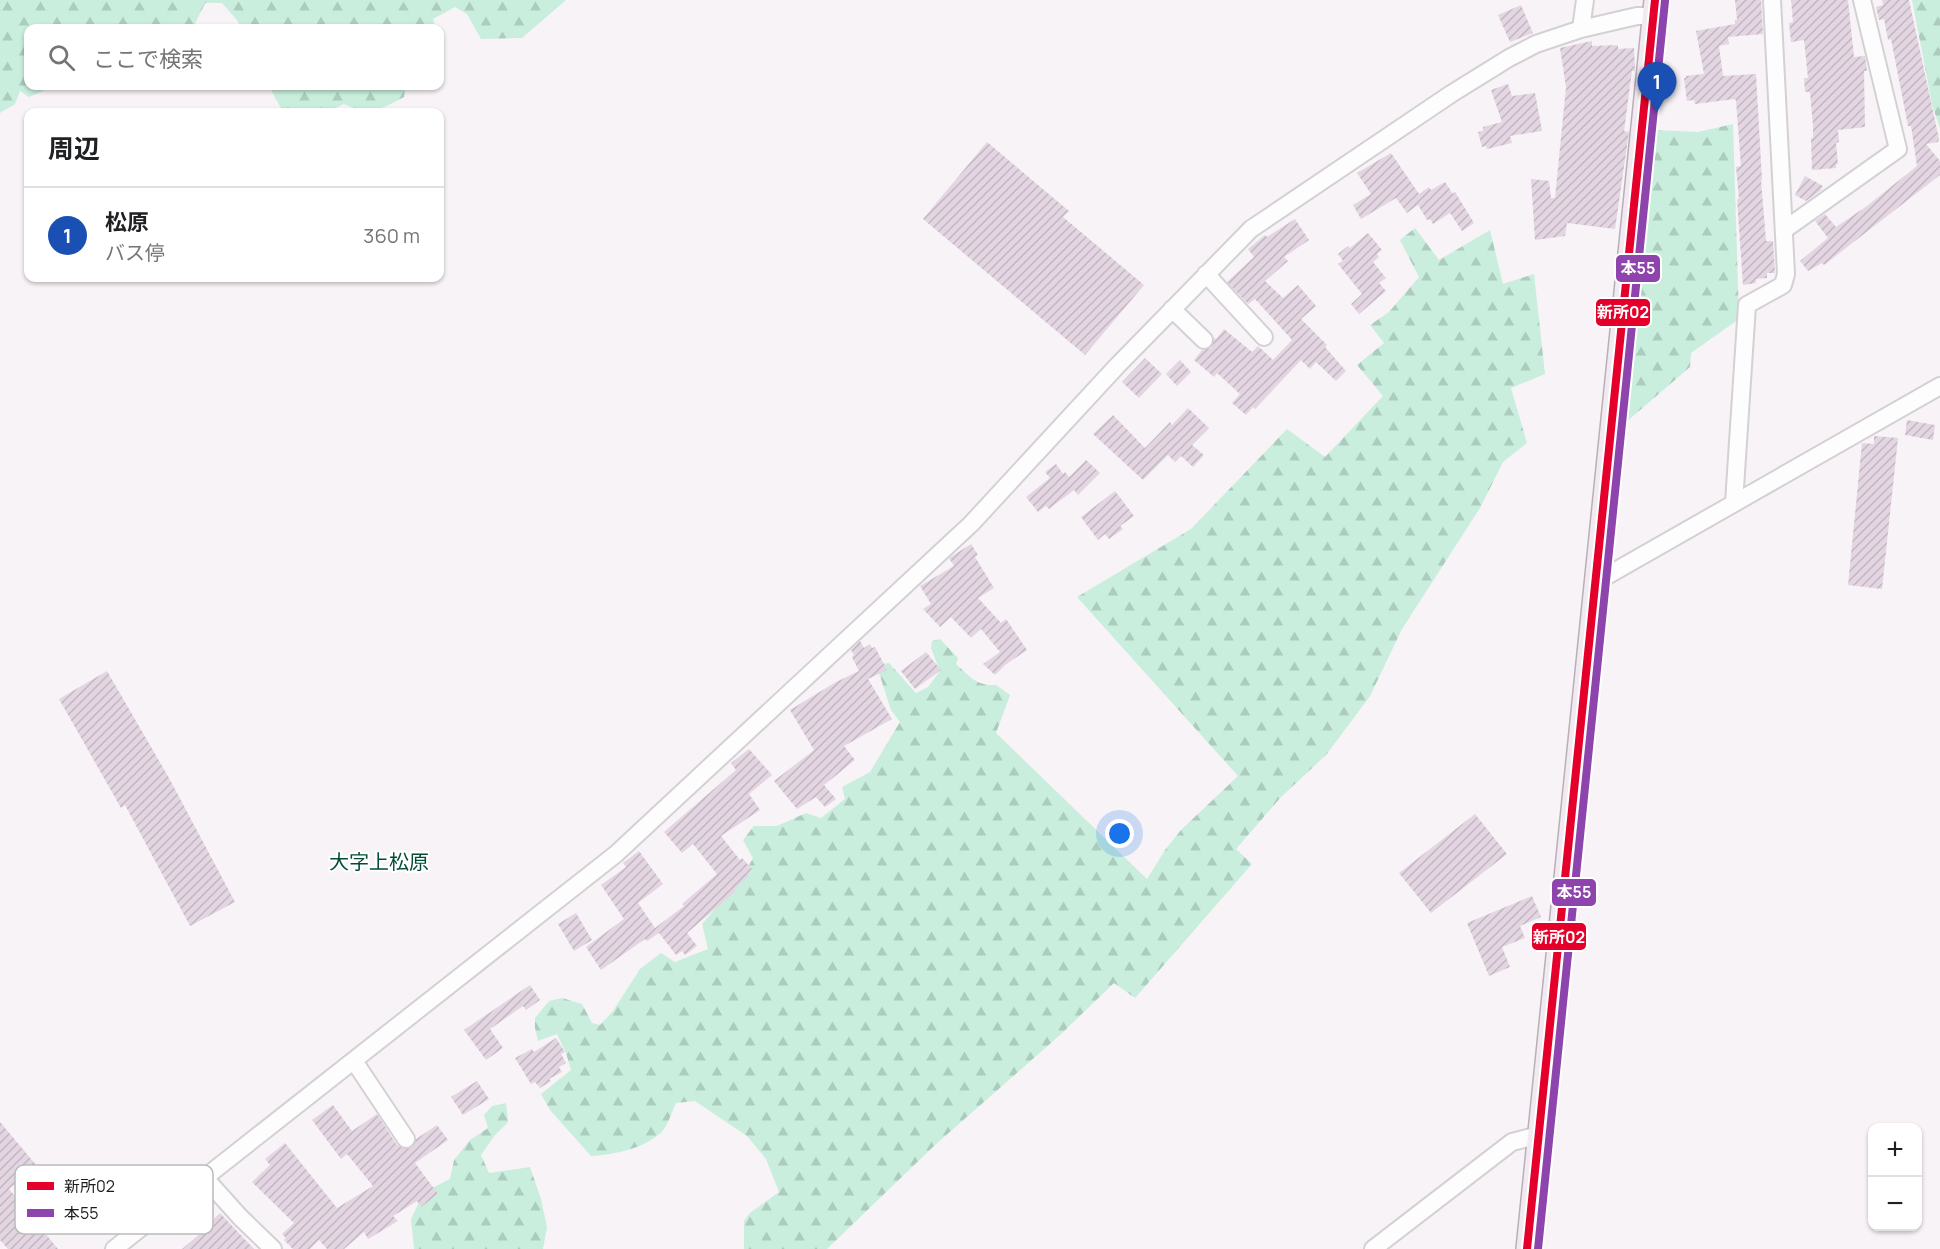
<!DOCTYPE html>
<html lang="ja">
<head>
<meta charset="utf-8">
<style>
  body { margin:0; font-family:Manrope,"Noto Sans JP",sans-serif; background:#f6f6f6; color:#202124 }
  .controls { position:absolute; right:18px; bottom:18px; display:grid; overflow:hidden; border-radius:12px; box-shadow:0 2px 4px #0004 }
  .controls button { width:54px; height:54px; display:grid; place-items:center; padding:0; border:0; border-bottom:2px solid #e0e0e0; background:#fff; color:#202124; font:30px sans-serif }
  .you { position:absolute; left:1120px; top:834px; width:21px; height:21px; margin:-15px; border:4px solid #fff; border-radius:50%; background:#1a73e8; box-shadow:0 0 0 9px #1a73e833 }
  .badge { display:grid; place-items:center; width:39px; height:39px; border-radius:50%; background:#111827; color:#fff; font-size:20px; font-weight:700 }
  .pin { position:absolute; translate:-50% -50px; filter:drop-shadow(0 2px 3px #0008) }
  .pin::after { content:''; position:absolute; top:32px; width:21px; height:18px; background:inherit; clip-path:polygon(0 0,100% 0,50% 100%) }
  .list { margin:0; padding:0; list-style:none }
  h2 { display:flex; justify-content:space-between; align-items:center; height:78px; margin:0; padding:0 24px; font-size:26px }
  h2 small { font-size:20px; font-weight:400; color:#757577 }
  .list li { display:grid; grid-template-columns:39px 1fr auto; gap:18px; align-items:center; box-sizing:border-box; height:96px; padding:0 24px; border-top:2px solid #e0e0e0 }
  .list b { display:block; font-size:22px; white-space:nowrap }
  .list p { margin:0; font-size:20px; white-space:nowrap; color:#757577 }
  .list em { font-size:20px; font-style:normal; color:#757577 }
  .icon { flex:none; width:33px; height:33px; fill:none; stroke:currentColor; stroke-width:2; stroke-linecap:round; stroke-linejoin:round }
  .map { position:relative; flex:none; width:1940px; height:1249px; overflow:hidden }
  .search { position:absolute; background:#fff; box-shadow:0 2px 4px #0004; left:24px; top:24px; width:420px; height:66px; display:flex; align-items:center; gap:15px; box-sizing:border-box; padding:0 21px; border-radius:12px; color:#757577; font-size:22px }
  .panel { position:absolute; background:#fff; box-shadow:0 2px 4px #0004; left:24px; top:108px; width:420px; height:174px; border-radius:12px }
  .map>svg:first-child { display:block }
  .forest { fill:url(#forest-firs) }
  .building { fill:url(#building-hatch) }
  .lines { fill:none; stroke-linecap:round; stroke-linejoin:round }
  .minor-casing { stroke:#d4d1d4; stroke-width:20 }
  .major-casing { stroke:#baaeb9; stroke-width:24 }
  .minor { stroke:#fefdfe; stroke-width:16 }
  .major { stroke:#f1ebf1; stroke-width:21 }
  .bus-1-casing { stroke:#fff; stroke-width:12 }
  .bus-2-casing { stroke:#fff; stroke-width:12 }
  .bus-1 { stroke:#e4002b; stroke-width:8 }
  .bus-2 { stroke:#8e44ad; stroke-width:8 }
  .labels { text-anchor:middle; stroke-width:4.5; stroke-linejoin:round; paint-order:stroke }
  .quarter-label { font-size:20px; fill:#014d33; stroke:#fff }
  .key { fill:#fff; stroke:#bbb; stroke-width:1.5 }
  .key-label { font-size:16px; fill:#1d1b1d }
  .line-badge { stroke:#fff; stroke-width:2 }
  .badge-label { font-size:16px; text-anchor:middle; font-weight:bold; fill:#fff }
</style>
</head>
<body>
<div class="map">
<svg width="1940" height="1249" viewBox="0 0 1940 1249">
  <defs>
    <pattern id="forest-firs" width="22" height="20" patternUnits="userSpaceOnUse" patternTransform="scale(1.5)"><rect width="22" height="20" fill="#c9eedd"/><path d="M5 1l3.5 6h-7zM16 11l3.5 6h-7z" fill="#acccbd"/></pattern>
    <pattern id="building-hatch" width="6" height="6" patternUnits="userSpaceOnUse" patternTransform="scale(1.5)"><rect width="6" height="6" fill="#e3d6e2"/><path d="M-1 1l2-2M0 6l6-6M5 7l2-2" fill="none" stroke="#c2b7c1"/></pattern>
  </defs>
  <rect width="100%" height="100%" fill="#f7f3f7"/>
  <!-- forest -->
  <path class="forest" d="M0 0H566L522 38 481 39 467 14 455 7 433 19 436 28H241L237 20 222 3H205L193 28H28V86H46L45 90 29 97 20 91 15 104 0 113Z
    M1912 0H1940V129L1932 104Z
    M269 86H406L404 97C380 110 370 115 344 104L327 112H283Z
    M1733 124 1739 319 1691 353 1690 367 1625 423 1655 130 1698 132Z
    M1415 228 1439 260 1490 230 1503 284 1534 274 1545 374 1511 388 1527 443 1503 462 1480 508 1402 629 1370 696 1326 755 1281 797 1236 849 1252 864 1135 998 1114 983 1060 1035 935 1145 827 1249H744V1221L750 1213 779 1192 766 1159 747 1136 695 1101 676 1103C672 1111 669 1122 664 1129 649 1148 613 1155 591 1156L550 1110 541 1094 571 1070 566 1053 557 1034 538 1041 535 1028V1018L549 1001 562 998 582 1004 592 1023 600 1025 613 1011 640 969 661 953 675 962 708 949 702 924 742 878 753 858 743 840 754 826H777L806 813 821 818 845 799 842 787 870 772 900 722 891 710 878 670 881 664 889 663 916 693 928 687 940 671 931 648 932 641 940 639 958 658 956 664C970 677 977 686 996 685L1010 695 996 733 1147 879 1165 850 1181 830 1238 776 1077 597 1191 529 1287 429 1325 457 1383 396 1357 365 1384 343 1370 325 1389 312 1419 277 1400 240Z
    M506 1103 508 1122 495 1135 481 1155 489 1173 530 1167 541 1199 547 1227 543 1249H414L411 1219 424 1192 450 1179 454 1160 470 1140 488 1128 484 1115 492 1106Z"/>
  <!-- building -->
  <path class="building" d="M1735 0H1761L1763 34 1728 37 1729 44 1719 46 1723 76 1756 74 1762 180H1761L1766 241H1773L1775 273H1767V278L1756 279V283L1743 285 1737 199H1739L1736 167 1741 166 1736 101 1735 99 1695 104 1694 100 1687 101 1684 78H1686V76L1704 74 1696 31 1735 24V20H1737Z
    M1791 0H1848L1854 57 1865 56 1867 71H1864L1865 127 1838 130 1839 142 1836 143 1838 164H1836V168L1812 170 1811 138H1813V126L1810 92H1805L1804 78H1808L1804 40 1791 42 1789 23 1793 22Z
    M1882 0H1909L1939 139 1938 142 1926 144 1940 161V175L1824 265 1822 263 1808 271 1800 261 1828 238 1815 221 1825 214 1836 227 1867 206 1917 166 1911 126H1908L1891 39 1888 40 1884 19 1879 20 1876 7 1883 5Z
    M1521 5 1533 33 1510 42 1498 15Z
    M1592 41V46L1618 45V49L1634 48 1635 71H1632L1624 131 1629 132 1615 229 1567 223 1565 236 1535 240 1531 179 1549 181 1551 198H1555L1566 87 1560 48Z
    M1508 84 1512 96 1535 93 1542 131 1510 136 1512 143 1487 149 1486 146 1482 147 1478 132 1483 131V127L1502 122 1491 90Z
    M987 142 1069 211 1063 217 1144 285 1085 355 923 219Z
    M1391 153 1419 194 1429 187 1431 190 1445 182 1453 194 1455 192 1474 223 1462 231 1450 213 1433 224 1430 219 1427 220 1418 205 1407 213 1396 198 1361 219 1353 205 1371 194 1357 173Z
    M1805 176 1823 186 1820 191 1806 201 1795 195Z
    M1295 219 1309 240 1284 257 1288 261 1265 281 1283 298 1298 285 1316 306 1301 319 1327 345 1325 347 1346 371 1336 381 1316 362 1310 369 1301 360 1255 409 1253 407 1246 415 1232 403 1240 394 1217 373 1214 377 1194 360 1202 350 1211 348 1214 338 1216 339 1224 329 1252 352 1258 346 1273 360 1292 340 1255 299 1248 304 1227 282 1254 257 1248 249 1265 235 1267 237Z
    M1368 233 1382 250 1377 254 1379 257 1373 262 1386 278 1379 283 1386 291 1359 314 1351 304 1362 294 1338 264 1343 261 1338 254 1348 246 1350 248Z
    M1145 358 1162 374 1139 398 1122 382Z
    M1180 360 1191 372 1177 386 1166 374Z
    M1188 408 1209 428 1192 445 1204 455 1193 467 1181 456 1175 462 1168 455 1143 480 1093 434 1113 415 1145 448 1170 422 1172 425Z
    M1907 420 1935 425 1933 440 1905 435Z
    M1874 436 1898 438 1882 589 1848 585 1862 443 1874 444Z
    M1086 460 1100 473 1078 495 1074 490 1049 509 1046 506 1038 512 1026 497 1050 478 1045 472 1056 464 1063 474 1065 472 1069 477Z
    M1115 491 1134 516 1120 526 1123 529 1109 539 1105 534 1098 540 1081 517Z
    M971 544 978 555 975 557 994 588 978 598 1001 623 1006 619 1027 650 1005 665 995 675 983 664 1000 652 981 629 971 638 951 617 940 627 923 609 931 604 920 586 954 566 949 558Z
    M860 641 864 648 870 644 872 648 875 647 887 670 868 679 892 719 844 746 855 760 824 785 836 799 825 807 816 797 797 809 774 781 814 750 790 710 836 682 859 671 852 657 854 655 851 650Z
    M926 652 941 670 915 689 901 671Z
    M107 671 169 778 235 902 190 926 125 805 121 808 59 699Z
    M749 749 772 775 749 794 760 810 721 836 740 860 742 858 752 869 747 874 749 876 734 889 736 891 687 933 697 946 685 955 682 951 676 955 659 933 647 941 645 939 601 970 586 947 624 919 601 885 626 867 623 863 639 851 663 884 638 903 655 928 684 906 682 904 717 874 693 844 682 853 664 832 736 770 731 763Z
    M1475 814 1507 854 1431 913 1399 873Z
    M1532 896 1541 917 1520 926 1525 938 1502 947 1510 967 1489 976 1467 923Z
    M576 913 592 940 574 951 558 924Z
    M530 985 540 1000 526 1010 523 1006 490 1029 503 1048 486 1060 464 1030Z
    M556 1038 565 1052 561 1054 566 1063 559 1067 562 1072 549 1079 551 1081 540 1088 535 1082 531 1084 515 1058 532 1049 534 1052Z
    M477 1081 489 1099 463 1115 451 1097Z
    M333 1105 352 1131 377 1114 397 1145 406 1149 412 1147 416 1139 437 1125 448 1140 415 1163 438 1194 421 1207 417 1201 393 1216 398 1221 368 1239 364 1232 344 1249H327L319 1240 310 1249H293L284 1240 286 1238 282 1234 294 1223 252 1182 270 1165 265 1159 285 1143 337 1208 373 1186 347 1154 341 1159 312 1120Z
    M0 1122 37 1166 9 1189 58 1249H8L0 1240Z
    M220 1213 254 1249H182L201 1233 200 1232Z"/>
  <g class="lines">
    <defs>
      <path id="minor" d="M1581 29 1585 0
        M1784 230 1898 149 1862 0
        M1206 274 1264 337
        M1172 309 1204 340
        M1734 503 1747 305 1783 285 1786 274 1772 0
        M1596 582 1940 386
        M354 1061 406 1139
        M205 1178 240 1217 273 1249
        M114 1249 616 854 971 524 1117 366 1251 229 1451 94 1509 58 1536 44 1581 29 1637 16H1654
        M1373 1249 1512 1142 1539 1135"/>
      <path id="major" d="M1527 1249 1655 0"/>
    </defs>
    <!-- minor casing -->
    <use href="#minor" class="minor-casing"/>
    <!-- major casing -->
    <use href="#major" class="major-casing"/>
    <!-- minor -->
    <use href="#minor" class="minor"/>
    <!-- major -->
    <use href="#major" class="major"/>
    <defs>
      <path id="bus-1" d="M1527 1249 1655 0"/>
      <path id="bus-2" d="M1538 1249 1665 1"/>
    </defs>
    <!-- bus-1 casing -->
    <use href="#bus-1" class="bus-1-casing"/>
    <!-- bus-2 casing -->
    <use href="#bus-2" class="bus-2-casing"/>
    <!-- bus-1 -->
    <use href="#bus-1" class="bus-1"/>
    <!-- bus-2 -->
    <use href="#bus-2" class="bus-2"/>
  </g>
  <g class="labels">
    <!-- quarter labels -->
    <g class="quarter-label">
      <text x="379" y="869">大字上松原</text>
    </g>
  </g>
  <!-- legend -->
  <rect x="15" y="1165" width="198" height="69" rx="9" class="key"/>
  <rect x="27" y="1182" width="27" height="8" fill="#e4002b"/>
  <rect x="27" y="1209" width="27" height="8" fill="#8e44ad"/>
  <g class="key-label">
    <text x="64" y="1192">新所02</text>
    <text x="64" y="1219">本55</text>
  </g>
  <g class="line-badge">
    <rect x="1615" y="254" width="46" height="29" rx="6" fill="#8e44ad"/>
    <rect x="1595" y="298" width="56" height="29" rx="6" fill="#e4002b"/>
    <rect x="1551" y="878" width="46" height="29" rx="6" fill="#8e44ad"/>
    <rect x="1531" y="922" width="56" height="29" rx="6" fill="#e4002b"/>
  </g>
  <g class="badge-label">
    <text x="1638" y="274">本55</text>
    <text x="1623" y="318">新所02</text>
    <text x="1574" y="898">本55</text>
    <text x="1559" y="943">新所02</text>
  </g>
</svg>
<div class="controls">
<button>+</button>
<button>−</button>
</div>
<div class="you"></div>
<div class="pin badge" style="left:1657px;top:112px;background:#1a4fb4">1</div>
<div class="search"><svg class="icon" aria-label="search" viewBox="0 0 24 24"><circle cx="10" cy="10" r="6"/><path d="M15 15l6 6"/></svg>ここで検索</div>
<section class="panel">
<h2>周辺<small></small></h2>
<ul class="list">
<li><span class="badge" style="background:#1a4fb4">1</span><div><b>松原</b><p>バス停</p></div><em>360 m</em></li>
</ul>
</section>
</div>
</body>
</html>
